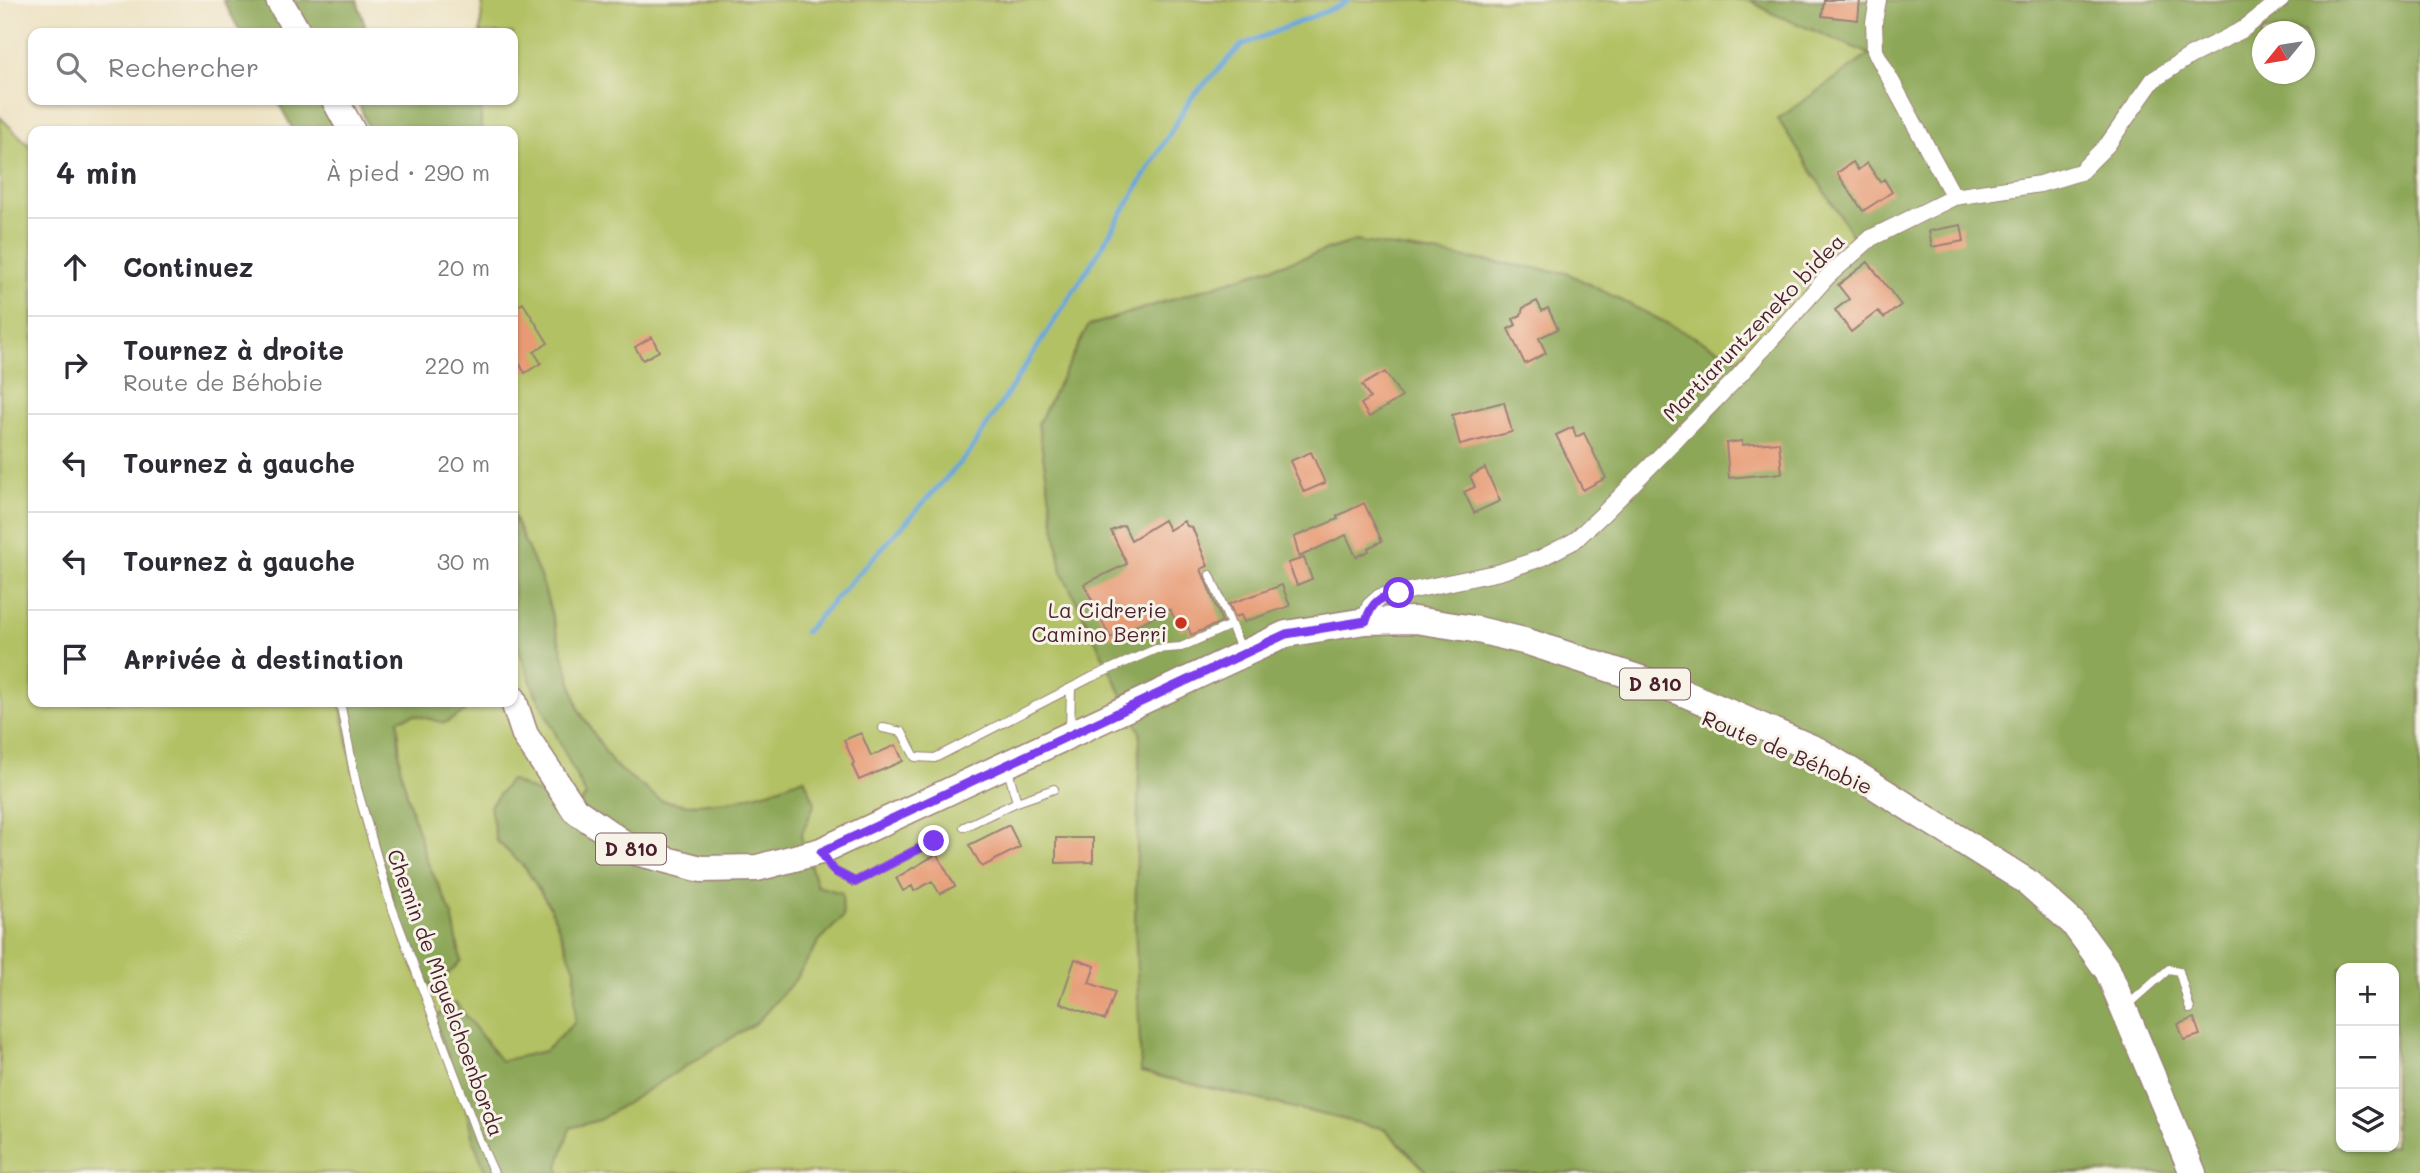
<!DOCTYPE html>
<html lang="fr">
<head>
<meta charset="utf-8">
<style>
  body { margin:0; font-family:Mali,sans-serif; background:#f7f7f7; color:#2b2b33 }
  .controls { position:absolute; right:21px; bottom:21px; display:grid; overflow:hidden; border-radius:14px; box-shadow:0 2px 5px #0004 }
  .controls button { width:63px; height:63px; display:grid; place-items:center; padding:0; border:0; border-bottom:2px solid #e1e1e2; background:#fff; color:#2b2b33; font:35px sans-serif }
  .compass { position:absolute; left:2252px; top:21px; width:63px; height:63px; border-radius:50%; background:#fff; box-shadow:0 2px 5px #0004; rotate:240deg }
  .stop { position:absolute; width:21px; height:21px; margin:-16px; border:5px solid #7c3aed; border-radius:50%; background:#fff }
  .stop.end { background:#7c3aed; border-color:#fff; box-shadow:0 2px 7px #0008 }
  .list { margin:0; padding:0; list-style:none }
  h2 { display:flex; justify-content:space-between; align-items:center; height:91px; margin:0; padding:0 28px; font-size:30px }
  h2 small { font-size:23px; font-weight:400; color:#7c7c81 }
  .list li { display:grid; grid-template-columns:46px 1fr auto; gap:21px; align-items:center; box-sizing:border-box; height:98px; padding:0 28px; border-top:2px solid #e1e1e2 }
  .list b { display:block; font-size:26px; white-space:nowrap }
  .list p { margin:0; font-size:23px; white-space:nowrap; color:#7c7c81 }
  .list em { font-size:23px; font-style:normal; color:#7c7c81 }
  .icon { flex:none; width:38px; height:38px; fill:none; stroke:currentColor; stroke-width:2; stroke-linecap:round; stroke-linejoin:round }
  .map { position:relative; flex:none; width:2420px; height:1173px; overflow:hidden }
  .search { position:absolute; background:#fff; box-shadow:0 2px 5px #0004; left:28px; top:28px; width:490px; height:77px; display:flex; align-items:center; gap:18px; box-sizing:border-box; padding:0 24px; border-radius:14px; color:#7c7c81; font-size:26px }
  .panel { position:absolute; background:#fff; box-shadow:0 2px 5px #0004; left:28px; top:126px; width:490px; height:581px; border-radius:14px }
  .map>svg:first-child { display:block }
  .green { fill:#b2c163; stroke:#7e7047; stroke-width:2 }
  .forest { fill:#8da759; stroke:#6c6342; stroke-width:2; fill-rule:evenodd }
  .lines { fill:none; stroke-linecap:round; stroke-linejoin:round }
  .stream { stroke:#68a6da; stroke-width:5 }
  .building { fill:#e79a73 }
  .lane-casing { stroke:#9c8077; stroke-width:10 }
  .street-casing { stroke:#9c8077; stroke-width:18 }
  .primary-casing { stroke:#9c8077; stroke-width:29 }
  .lane { stroke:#fff; stroke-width:8 }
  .street { stroke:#fff; stroke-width:16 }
  .primary { stroke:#fff; stroke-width:26 }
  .route { stroke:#7c3aed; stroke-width:9 }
  .poi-dot { fill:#c8321e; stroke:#f7f3e8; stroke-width:2.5 }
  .labels { text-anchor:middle; stroke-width:6; stroke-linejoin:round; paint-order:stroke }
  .shield { fill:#f7f3e8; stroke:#7e5f64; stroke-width:2 }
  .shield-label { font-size:19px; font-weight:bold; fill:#4a1f2b }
  .street-label { font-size:21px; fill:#4a1f2b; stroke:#f7f3e8 }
  .poi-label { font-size:21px; fill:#4a1f2b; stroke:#f7f3e8; text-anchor:end }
</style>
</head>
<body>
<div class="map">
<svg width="2420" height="1173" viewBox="0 0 2420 1173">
  <rect width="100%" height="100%" fill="#f7f3e8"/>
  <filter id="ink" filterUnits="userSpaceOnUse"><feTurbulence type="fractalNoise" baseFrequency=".0143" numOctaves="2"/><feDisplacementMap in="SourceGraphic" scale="14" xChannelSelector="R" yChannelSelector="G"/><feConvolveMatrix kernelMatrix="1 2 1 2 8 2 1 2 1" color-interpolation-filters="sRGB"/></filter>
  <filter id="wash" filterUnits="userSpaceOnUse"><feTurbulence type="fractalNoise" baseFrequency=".00686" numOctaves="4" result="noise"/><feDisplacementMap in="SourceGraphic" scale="28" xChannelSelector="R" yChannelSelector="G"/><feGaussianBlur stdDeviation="1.57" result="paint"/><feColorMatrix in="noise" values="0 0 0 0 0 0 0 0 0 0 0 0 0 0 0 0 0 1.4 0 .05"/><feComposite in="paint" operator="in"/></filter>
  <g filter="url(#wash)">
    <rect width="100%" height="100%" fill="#ede2c3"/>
    <!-- green -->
    <path class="green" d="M483 0H1894L1989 286 1141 1072 1385 1129 1428 1173H0V117L33 149V702H513V131H474L476 100H513V33H480Z"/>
    <!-- forest -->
    <path class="forest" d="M223 0H357L367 33H241Z
      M1750 0H2420V1173H1428L1385 1129 1141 1072 1135 922 1140 732 1062 572 1038 424 1088 326 1355 241 1567 273 1738 359 1766 336 1855 239 1778 119 1870 54 1769 12ZM2262 32H2304V74H2262ZM2341 968H2394V1147H2341Z
      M277 100H345L332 131H294Z
      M358 100H481V131H369Z
      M513 515 542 581 579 710 613 764 660 800 688 805 735 800 772 790 804 778 815 803 801 836 817 886 842 893 843 917 820 940 795 980 757 1022 599 1120 570 1128 558 1166 560 1173H486L473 1140 465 1103 434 1018 456 1003 501 1061 545 1051 575 1022V969L550 907 526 869 496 840 490 806 510 780 575 810 586 796 535 692 513 634Z
      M340 702H467L464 712 445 723 414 715 398 720 400 767 411 809 427 861 452 914 461 961 434 988 416 972 357 788Z"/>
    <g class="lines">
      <!-- stream -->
      <path class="stream" d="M805 632 969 453 1095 258 1191 98 1242 45 1339 6 1348 0"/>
    </g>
    <g id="blocks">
      <!-- building -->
      <path class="building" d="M1824 0H1860L1858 20 1822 16Z
        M1853 162 1858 170 1867 163 1880 182 1884 179 1892 192 1863 211 1837 173Z
        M1961 225 1964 241 1932 247 1929 231Z
        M1868 262 1901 305 1884 318 1878 311 1851 332 1835 310 1849 299 1838 285Z
        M1537 301 1542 311 1548 308 1558 329 1539 338 1546 353 1525 364 1508 329 1516 325 1513 319 1521 315 1523 308Z
        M523 303 548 343 534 352 541 363 525 373 513 353V309Z
        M652 337 659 351 643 360 635 347Z
        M1385 372 1402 397 1369 417 1361 404 1370 398 1362 385Z
        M1504 402 1512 432 1460 445 1452 415Z
        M1573 427 1576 437 1584 433 1606 478 1583 490 1556 435Z
        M1742 441V445L1779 442 1782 473 1729 478 1726 443Z
        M1311 452 1325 483 1304 492 1290 461Z
        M1485 468 1500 501 1474 513 1464 492 1475 487 1470 476Z
        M1364 503 1382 541 1368 548 1369 551 1356 557 1346 535 1299 557 1294 537 1338 519 1337 516Z
        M1164 520 1169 530 1184 521 1187 526 1192 527 1208 566 1201 569 1222 622 1191 635 1188 627 1180 630 1170 609 1110 638 1084 584 1127 564 1111 531 1124 525 1131 540Z
        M1304 558 1312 579 1297 585 1288 563Z
        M1282 585 1290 606 1244 622 1241 615 1235 617 1229 604Z
        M861 733 871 756 896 745 903 761 859 780 852 765 854 763 844 740Z
        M1009 825 1020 847 982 867 969 845Z
        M1056 838H1093V862L1056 863Z
        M937 854 955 886 940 894 932 881 914 891 912 886 903 891 896 878Z
        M1075 959 1095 966 1089 983 1115 992 1105 1020 1060 1003Z
        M2194 1018 2200 1035 2184 1040 2178 1024Z"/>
    </g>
  </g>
  <g filter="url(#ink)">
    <use href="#blocks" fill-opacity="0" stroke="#9c8077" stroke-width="2"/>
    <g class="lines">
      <defs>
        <path id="lane" d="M1210 575 1231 625
          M340 702 357 788 390 902 480 1142 494 1173
          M883 728 902 732 915 757 935 758 1092 677 1156 649 1181 647 1231 625 1242 651
          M1070 730 1071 688
          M1007 767 1017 802
          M964 827 1017 802 1054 789
          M822 854 834 871 855 882 934 841
          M2127 1006 2169 969 2179 971 2190 1009"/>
        <path id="street" d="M1878 0 1874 22 1875 51 1954 197
          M1365 621 1370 606 1380 597 1500 572 1539 559 1574 541 1603 514 1736 379 1828 276 1871 238 1954 197 2040 184 2080 172 2108 144 2153 80 2190 56 2242 30 2281 0"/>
        <path id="primary" d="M279 0 298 33
          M335 100 352 131
          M513 699 525 735 575 810 636 852 701 869 757 868 821 851 1286 634 1365 621 1415 620 1474 629 1528 642 1681 692 1819 751 2026 881 2073 923 2108 971 2193 1173"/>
      </defs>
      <!-- lane casing -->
      <use href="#lane" class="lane-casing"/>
      <!-- street casing -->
      <use href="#street" class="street-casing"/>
      <!-- primary casing -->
      <use href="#primary" class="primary-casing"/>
      <!-- lane -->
      <use href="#lane" class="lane"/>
      <!-- street -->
      <use href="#street" class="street"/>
      <!-- primary -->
      <use href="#primary" class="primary"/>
    </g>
  </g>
  <g class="lines" filter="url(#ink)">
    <!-- route -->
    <path class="route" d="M934 841 855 882 834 871 821 852 1286 634 1366 621C1372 601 1380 597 1399 593"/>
  </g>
  <!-- markers -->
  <circle class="poi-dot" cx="1181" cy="623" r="7"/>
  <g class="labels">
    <!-- shield labels -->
    <g class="shield">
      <rect x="1620" y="668.5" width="70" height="31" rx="5"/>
      <rect x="596" y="833.5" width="70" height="31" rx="5"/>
    </g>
    <g class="shield-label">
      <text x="1655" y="691">D 810</text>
      <text x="631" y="856">D 810</text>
    </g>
    <!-- street labels -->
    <g class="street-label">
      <text transform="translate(1754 328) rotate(-46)" y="7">Martiaruntzeneko bidea</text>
      <text transform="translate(1787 753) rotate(23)" y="7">Route de Béhobie</text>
      <text transform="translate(445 993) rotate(70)" y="7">Chemin de Miguelchoenborda</text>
    </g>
    <!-- poi labels -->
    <g class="poi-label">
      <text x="1167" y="618">La Cidrerie<tspan x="1167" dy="24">Camino Berri</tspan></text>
    </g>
  </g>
</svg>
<div class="controls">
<button>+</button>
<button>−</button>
<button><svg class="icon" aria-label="layers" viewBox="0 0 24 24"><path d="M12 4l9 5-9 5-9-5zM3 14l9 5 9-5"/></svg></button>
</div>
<svg class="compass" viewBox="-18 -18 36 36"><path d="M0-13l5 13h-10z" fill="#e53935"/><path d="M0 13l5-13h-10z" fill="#7c7c81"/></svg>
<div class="stop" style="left:1399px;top:593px"></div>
<div class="stop end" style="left:934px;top:841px"></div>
<div class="search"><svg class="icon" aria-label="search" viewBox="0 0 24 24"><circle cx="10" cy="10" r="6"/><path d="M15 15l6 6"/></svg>Rechercher</div>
<section class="panel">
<h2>4 min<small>À pied · 290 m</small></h2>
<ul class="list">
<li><svg class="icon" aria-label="ahead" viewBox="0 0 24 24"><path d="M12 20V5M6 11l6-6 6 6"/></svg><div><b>Continuez</b></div><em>20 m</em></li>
<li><svg class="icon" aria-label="right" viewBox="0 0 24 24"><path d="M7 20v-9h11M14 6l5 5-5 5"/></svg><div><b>Tournez à droite</b><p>Route de Béhobie</p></div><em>220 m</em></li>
<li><svg class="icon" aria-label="left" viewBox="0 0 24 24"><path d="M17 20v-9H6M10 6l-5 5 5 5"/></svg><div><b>Tournez à gauche</b></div><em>20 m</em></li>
<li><svg class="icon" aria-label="left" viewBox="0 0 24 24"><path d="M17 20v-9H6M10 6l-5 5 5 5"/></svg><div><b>Tournez à gauche</b></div><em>30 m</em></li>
<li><svg class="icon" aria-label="arrive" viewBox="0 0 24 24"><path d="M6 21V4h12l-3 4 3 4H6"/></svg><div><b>Arrivée à destination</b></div></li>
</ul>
</section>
</div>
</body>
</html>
